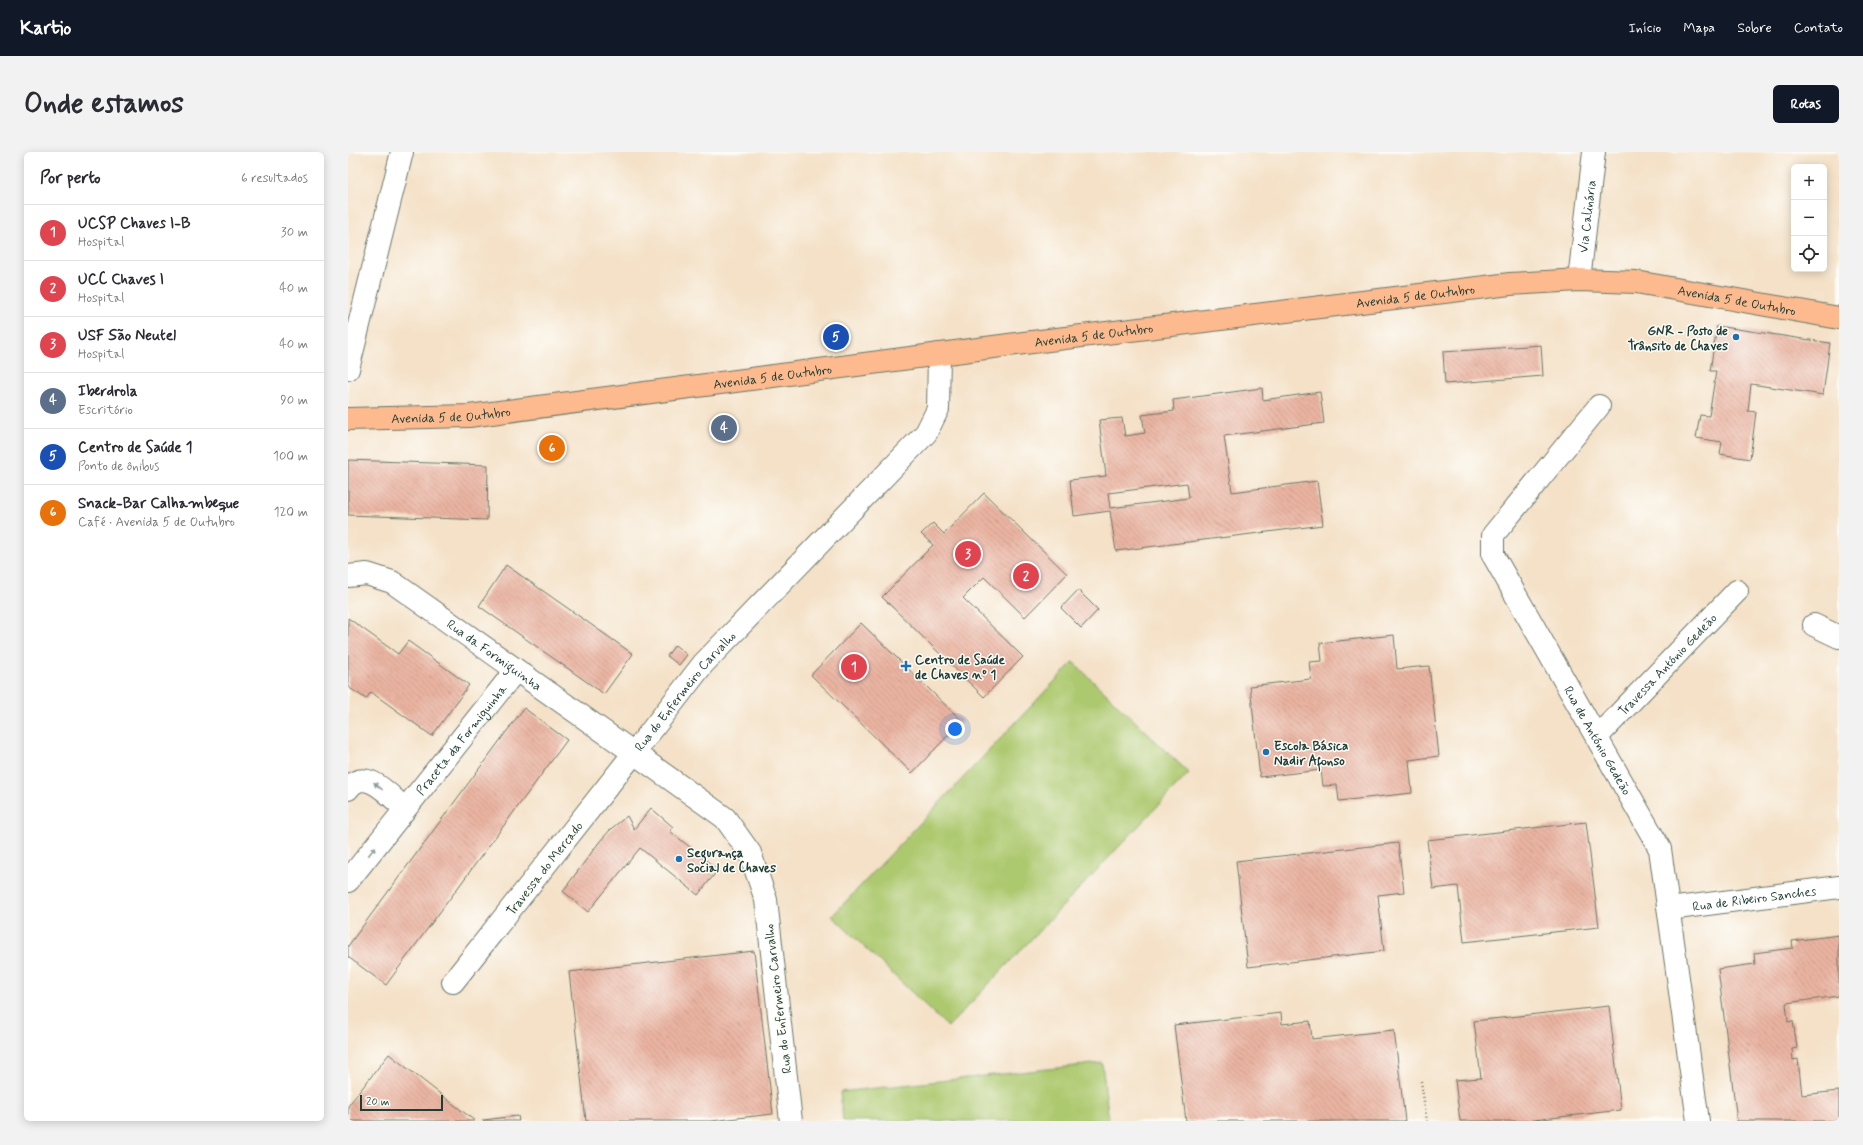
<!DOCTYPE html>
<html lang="pt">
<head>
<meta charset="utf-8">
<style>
  body { margin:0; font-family:Mynerve,sans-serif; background:#f2f2f3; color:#2b2b33 }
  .controls { position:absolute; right:12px; top:12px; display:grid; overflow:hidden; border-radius:6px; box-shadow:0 2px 10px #0003 }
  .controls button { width:36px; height:36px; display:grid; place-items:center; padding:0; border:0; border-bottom:1px solid #e1e1e2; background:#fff; color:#2b2b33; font:20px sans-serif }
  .scale { position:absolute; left:12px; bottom:10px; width:83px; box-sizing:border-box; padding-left:4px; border:2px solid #1f3d34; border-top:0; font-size:11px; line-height:14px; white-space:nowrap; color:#1f3d34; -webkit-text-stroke:3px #fdfcf7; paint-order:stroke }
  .you { position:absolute; left:607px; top:577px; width:14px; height:14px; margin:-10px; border:3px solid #fff; border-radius:50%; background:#1a73e8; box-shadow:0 0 0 6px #1a73e833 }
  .badge { display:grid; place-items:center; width:26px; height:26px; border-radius:50%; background:#111827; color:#fff; font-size:13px; font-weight:700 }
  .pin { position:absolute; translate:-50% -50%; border:2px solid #fff; box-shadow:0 1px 4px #0006 }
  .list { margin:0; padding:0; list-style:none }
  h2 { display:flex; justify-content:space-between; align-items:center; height:52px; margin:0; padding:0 16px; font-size:17px }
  h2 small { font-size:13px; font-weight:400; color:#7c7c81 }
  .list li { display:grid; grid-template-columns:26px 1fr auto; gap:12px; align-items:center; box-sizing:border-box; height:56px; padding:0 16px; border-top:1px solid #e1e1e2 }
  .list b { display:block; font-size:15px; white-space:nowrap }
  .list p { margin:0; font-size:13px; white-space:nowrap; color:#7c7c81 }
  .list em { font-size:13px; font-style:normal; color:#7c7c81 }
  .icon { flex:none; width:22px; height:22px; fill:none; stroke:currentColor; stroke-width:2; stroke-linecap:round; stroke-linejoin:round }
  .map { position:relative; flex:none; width:1491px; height:969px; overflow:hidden; border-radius:6px }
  header { display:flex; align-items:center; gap:24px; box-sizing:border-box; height:56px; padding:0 20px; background:#111827; color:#fff }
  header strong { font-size:19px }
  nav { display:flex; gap:22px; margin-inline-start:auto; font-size:14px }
  .intro { display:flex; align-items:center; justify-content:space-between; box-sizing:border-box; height:96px; padding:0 24px }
  h1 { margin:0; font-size:28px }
  .button { padding:10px 18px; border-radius:6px; background:#111827; color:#fff; font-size:14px; font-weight:700 }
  main { display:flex; gap:24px; padding:0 24px }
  aside { flex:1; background:#fff; border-radius:6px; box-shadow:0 2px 10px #0003 }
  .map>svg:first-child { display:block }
  .garden { fill:#adc970; stroke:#668352 }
  .building { fill:url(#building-back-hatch); fill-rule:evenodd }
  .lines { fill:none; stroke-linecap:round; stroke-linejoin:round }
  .minor-casing { stroke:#6a7667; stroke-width:24 }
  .major-casing { stroke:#6a7667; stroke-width:24 }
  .path { stroke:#6a7667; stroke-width:2.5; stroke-dasharray:1 3; stroke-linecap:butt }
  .minor { stroke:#fff; stroke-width:22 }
  .major { stroke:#fcba8e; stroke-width:22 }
  .oneway { fill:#8f9e9a }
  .poi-dot { fill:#1f6fb2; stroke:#fdfcf7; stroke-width:1.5 }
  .labels { text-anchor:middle; stroke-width:3; stroke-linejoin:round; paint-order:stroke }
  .street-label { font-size:13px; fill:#1f3d34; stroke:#fdfcf7 }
  .poi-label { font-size:13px; font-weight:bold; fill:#1f3d34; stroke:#fdfcf7; text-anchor:start }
</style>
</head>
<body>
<header>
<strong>Kartio</strong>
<nav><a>Início</a><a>Mapa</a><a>Sobre</a><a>Contato</a></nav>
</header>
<div class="intro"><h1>Onde estamos</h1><a class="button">Rotas</a></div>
<main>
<aside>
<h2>Por perto<small>6 resultados</small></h2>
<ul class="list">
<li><span class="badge" style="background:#e0444e">1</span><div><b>UCSP Chaves I-B</b><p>Hospital</p></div><em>30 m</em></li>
<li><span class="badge" style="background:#e0444e">2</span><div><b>UCC Chaves I</b><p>Hospital</p></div><em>40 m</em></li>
<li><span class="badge" style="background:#e0444e">3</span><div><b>USF São Neutel</b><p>Hospital</p></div><em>40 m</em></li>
<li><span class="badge" style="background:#5c6f8a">4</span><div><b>Iberdrola</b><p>Escritório</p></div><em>90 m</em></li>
<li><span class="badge" style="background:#1a4fb4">5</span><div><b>Centro de Saúde 1</b><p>Ponto de ônibus</p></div><em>100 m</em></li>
<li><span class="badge" style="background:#e8710a">6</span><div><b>Snack-Bar Calhambeque</b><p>Café · Avenida 5 de Outubro</p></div><em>120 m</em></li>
</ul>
</aside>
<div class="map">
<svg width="1491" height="969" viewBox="0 0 1491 969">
  <defs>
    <pattern id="building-back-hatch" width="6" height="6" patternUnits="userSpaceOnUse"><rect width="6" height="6" fill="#ebb4a2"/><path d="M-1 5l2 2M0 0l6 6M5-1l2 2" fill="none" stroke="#be9485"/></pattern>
  </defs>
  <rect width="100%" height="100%" fill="#fdfcf7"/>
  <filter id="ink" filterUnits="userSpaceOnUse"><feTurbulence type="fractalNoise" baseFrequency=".025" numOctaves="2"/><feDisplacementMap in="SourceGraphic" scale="8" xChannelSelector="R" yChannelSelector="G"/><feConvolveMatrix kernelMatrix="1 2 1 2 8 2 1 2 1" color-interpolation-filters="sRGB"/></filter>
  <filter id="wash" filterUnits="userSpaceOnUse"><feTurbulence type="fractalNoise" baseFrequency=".012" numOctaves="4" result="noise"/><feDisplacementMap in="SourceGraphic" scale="16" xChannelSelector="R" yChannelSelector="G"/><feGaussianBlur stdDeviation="0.9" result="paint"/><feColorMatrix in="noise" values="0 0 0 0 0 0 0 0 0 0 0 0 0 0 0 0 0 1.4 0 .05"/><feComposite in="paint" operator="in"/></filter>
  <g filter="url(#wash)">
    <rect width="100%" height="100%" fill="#f4e1c7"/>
    <!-- garden -->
    <path class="garden" d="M725 510 841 621 600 875 484 764Z
      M754 911 761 969H495L492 940Z"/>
    <g id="blocks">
      <!-- building -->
      <path class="building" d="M1369 174 1482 191 1475 243 1403 232 1400 259 1408 260 1402 307 1372 302 1374 290 1348 286 1352 263 1361 264 1368 219H1362Z
        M1193 193 1195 224 1097 232 1095 200Z
        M914 236 915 248 972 240 976 271 876 284 884 340 969 329 975 373 768 399 762 359 726 364 722 328 758 324 751 268 774 266 777 284 797 281 794 263 826 259 825 248ZM839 331 841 346 762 356 760 341Z
        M0 308 140 313 139 368 0 363Z
        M636 341 719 422 677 465 636 425 615 446 675 505 636 545 534 445 585 393 573 382 585 371 596 382Z
        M158 413 285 502 256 542 131 454Z
        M730 438 750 458 733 476 713 456Z
        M0 466 50 502 60 489 121 533 84 584 23 540 18 547 0 535Z
        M513 471 614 569 564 621 463 523Z
        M1046 483 1049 517 1081 514 1091 604 1061 608 1064 641 991 649 989 633 975 634 973 618 912 625 902 534 963 527 961 510 974 509 972 491Z
        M327 493 339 503 331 513 319 504Z
        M176 556 219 588 38 833 0 805V794Z
        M303 656 325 675 322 679 370 718 350 743 292 696 240 760 215 739 252 689 264 676 279 664 286 677Z
        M1238 670 1251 775 1116 790 1110 734 1085 737 1079 688Z
        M1050 691 1056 740 1030 743 1036 799 900 815 888 709Z
        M1491 783V844L1438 851 1440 870 1445 869 1449 896 1444 897 1445 908 1450 907 1454 943 1491 939V969H1389L1370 817 1407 812 1406 801 1445 796 1444 789Z
        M406 799 425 962 363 969H238L221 820Z
        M1261 854 1273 958 1177 969H1112L1107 928 1133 926 1126 869Z
        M933 861 934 872 962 869 964 887 1046 878 1057 969H838L826 873Z
        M41 902 127 969H0V954Z
        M170 964 171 969H135V968Z"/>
    </g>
  </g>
  <g filter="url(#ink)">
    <use href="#blocks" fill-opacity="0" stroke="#6a7667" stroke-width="1"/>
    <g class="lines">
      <defs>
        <g id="minor">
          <path id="s1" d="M1231 128 1246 0"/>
          <path d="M0 217 54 0"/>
          <path id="s2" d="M1251 254 1145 383V403L1312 697 1350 969"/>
          <path id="s3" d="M0 424 19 422 44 430 286 601 105 830"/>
          <path d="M1466 473 1491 485"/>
          <path id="s4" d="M1249 585 1389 439"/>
          <path d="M0 637C17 613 42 644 57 657"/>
          <path id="s5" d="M0 729 168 518"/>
          <path id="s6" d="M1321 757 1491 735"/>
          <path id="s7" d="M443 969 418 748 402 701 377 666 286 601 355 512 578 281 590 257 591 202"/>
        </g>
        <g id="major">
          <path id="s8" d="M0 267 121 264 676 191 1162 132 1231 128 1288 130 1491 166"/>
        </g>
      </defs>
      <!-- minor casing -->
      <use href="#minor" class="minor-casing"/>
      <!-- major casing -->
      <use href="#major" class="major-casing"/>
      <!-- path -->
      <path class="path" d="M1073 929 1079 969"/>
      <!-- minor -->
      <use href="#minor" class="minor"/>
      <!-- major -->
      <use href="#major" class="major"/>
    </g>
    <!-- one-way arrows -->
    <defs><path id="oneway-solid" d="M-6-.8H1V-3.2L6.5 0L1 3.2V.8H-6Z"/></defs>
    <g class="oneway">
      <use href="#oneway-solid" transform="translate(30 634) rotate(-140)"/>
      <use href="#oneway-solid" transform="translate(24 699) rotate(-52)"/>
    </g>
  </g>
  <!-- markers -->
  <g class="poi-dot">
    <circle cx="1388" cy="185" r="4"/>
    <path d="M556 508h4v4h4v4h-4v4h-4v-4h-4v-4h4z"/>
    <circle cx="918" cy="600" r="4"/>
    <circle cx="331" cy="707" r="4"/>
  </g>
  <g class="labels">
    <!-- street labels -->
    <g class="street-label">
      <text dy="5" stroke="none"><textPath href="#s1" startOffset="64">Via Calinária</textPath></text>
      <text dy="5" stroke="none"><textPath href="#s8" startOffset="1075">Avenida 5 de Outubro</textPath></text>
      <text dy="5" stroke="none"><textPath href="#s8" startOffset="1399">Avenida 5 de Outubro</textPath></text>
      <text dy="5" stroke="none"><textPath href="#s8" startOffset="751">Avenida 5 de Outubro</textPath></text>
      <text dy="5" stroke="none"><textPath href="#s8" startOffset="427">Avenida 5 de Outubro</textPath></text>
      <text dy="5" stroke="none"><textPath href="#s8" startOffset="103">Avenida 5 de Outubro</textPath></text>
      <text dy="5" stroke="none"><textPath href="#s3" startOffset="171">Rua da Formiguinha</textPath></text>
      <text dy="5" stroke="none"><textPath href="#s4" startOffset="101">Travessa António Gedeão</textPath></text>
      <text dy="5" stroke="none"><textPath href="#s7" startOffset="507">Rua do Enfermeiro Carvalho</textPath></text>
      <text dy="5" stroke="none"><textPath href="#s5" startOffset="181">Praceta da Formiguinha</textPath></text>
      <text dy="5" stroke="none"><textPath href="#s2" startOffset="400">Rua de António Gedeão</textPath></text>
      <text transform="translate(196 716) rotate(-52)" y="5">Travessa do Mercado</text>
      <text dy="5" stroke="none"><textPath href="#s6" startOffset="86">Rua de Ribeiro Sanches</textPath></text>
      <text transform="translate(429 847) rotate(-97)" y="5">Rua do Enfermeiro Carvalho</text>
    </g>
    <!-- poi labels -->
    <g class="poi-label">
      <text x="1380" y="183" text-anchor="end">GNR - Posto de<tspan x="1380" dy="15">Trânsito de Chaves</tspan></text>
      <text x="567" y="512">Centro de Saúde<tspan x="567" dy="15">de Chaves nº 1</tspan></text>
      <text x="926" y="598">Escola Básica<tspan x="926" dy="15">Nadir Afonso</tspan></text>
      <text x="339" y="705">Segurança<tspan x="339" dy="15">Social de Chaves</tspan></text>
    </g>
  </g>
</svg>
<div class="controls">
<button>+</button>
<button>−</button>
<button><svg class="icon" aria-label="locate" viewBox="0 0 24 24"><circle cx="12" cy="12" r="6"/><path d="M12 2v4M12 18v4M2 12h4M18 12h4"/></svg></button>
</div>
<div class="scale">20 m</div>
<div class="you"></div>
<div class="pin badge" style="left:506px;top:515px;background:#e0444e">1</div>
<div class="pin badge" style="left:678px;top:424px;background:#e0444e">2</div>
<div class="pin badge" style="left:620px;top:402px;background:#e0444e">3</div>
<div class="pin badge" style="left:376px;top:276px;background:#5c6f8a">4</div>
<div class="pin badge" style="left:488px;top:185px;background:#1a4fb4">5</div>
<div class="pin badge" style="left:204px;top:296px;background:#e8710a">6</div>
</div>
</main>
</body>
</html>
